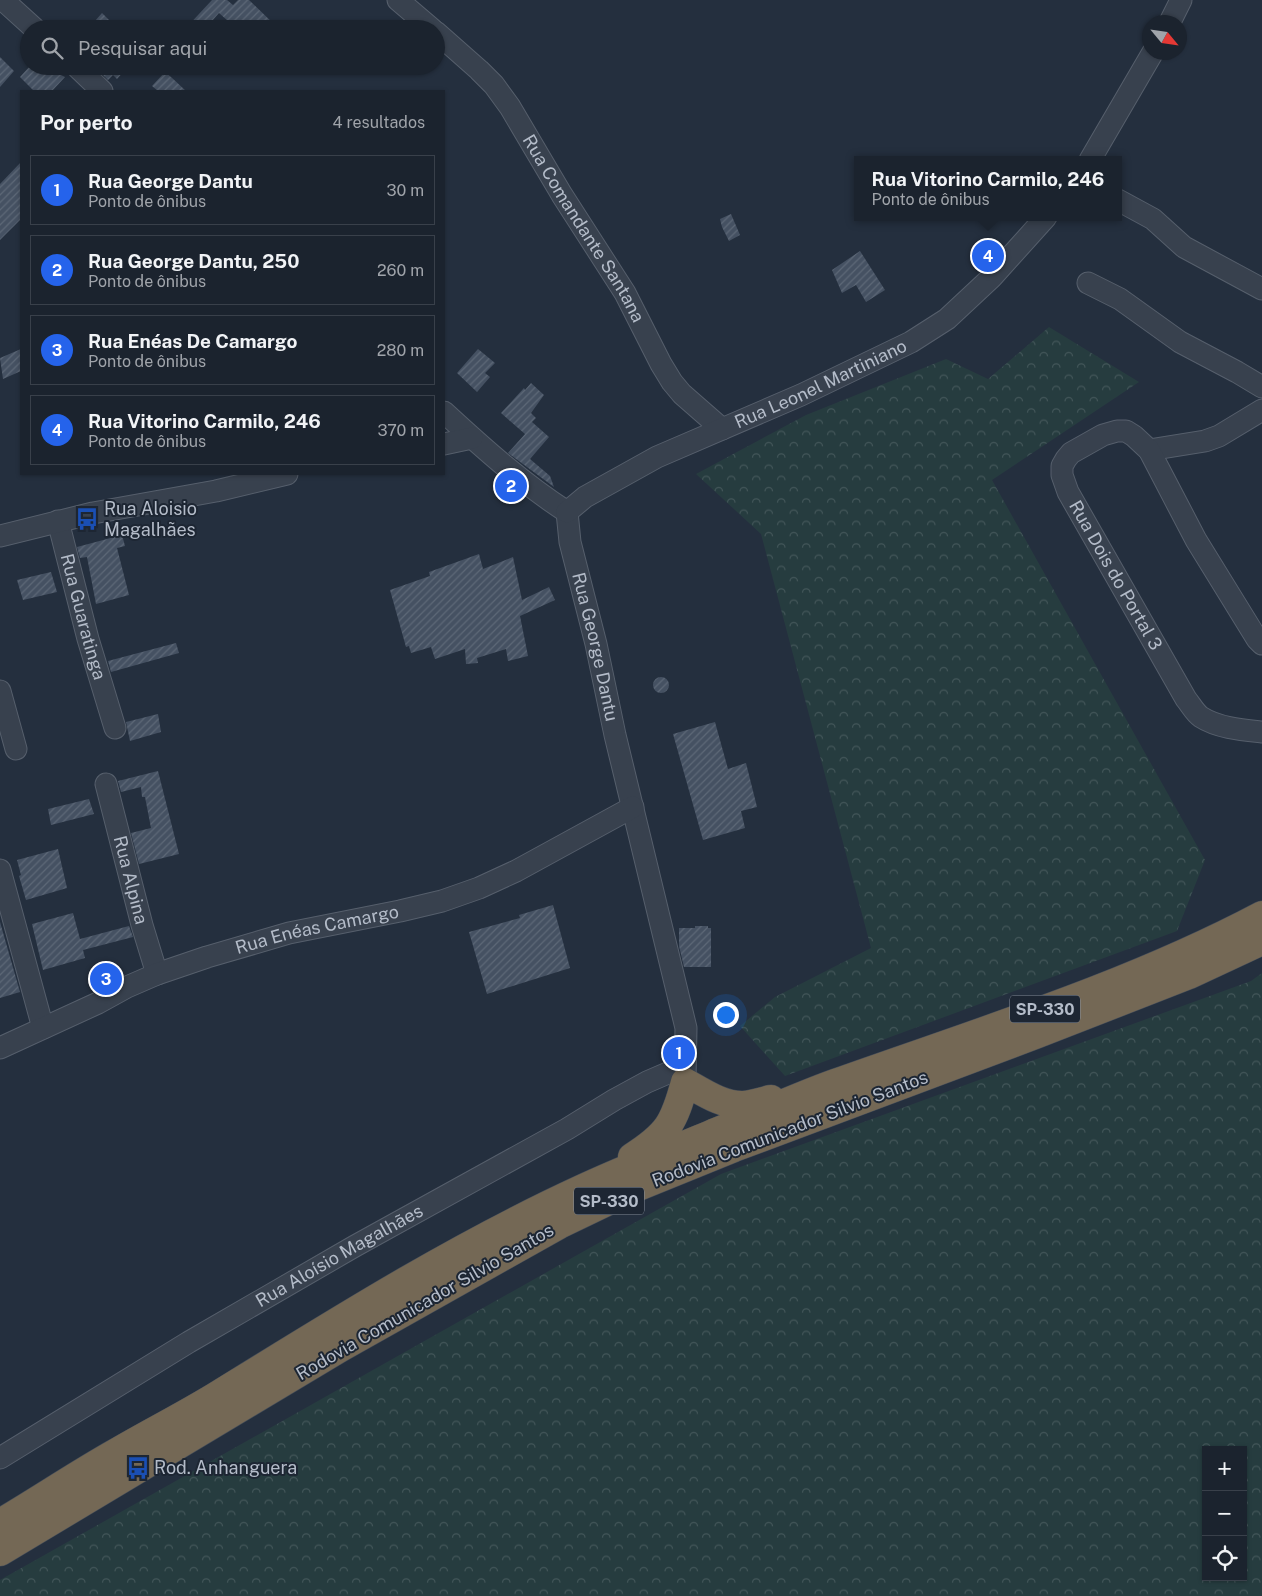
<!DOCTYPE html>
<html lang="pt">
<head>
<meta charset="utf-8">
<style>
  body { margin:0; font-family:"Public Sans",sans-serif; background:#242b36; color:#f1f3f6 }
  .controls { position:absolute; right:15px; bottom:15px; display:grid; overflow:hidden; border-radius:0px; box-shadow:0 1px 4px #0004 }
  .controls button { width:45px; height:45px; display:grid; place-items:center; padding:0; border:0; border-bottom:1px solid #39404a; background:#1b232e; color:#f1f3f6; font:25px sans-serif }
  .compass { position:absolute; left:1142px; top:15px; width:45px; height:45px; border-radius:50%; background:#1b232e; box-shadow:0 1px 4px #0004; rotate:119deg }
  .you { position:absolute; left:725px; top:1014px; width:18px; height:18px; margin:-12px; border:4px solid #fff; border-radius:50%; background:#1a73e8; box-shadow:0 0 0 8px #1a73e833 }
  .badge { display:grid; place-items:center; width:32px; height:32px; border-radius:50%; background:#2563eb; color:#fff; font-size:16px; font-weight:700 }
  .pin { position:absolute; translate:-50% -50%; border:2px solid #fff; box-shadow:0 1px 5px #0006 }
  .popup { position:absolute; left:854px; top:156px; width:268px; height:65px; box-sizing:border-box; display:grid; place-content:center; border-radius:0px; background:#1b232e; filter:drop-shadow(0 1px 4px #0005); font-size:16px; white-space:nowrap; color:#a0a4aa }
  .popup b { font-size:19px; color:#f1f3f6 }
  .popup::after { content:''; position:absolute; left:50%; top:100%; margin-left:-10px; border:10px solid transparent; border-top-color:#1b232e }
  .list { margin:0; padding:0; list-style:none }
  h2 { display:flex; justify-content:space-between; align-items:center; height:65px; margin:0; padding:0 20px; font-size:21px }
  h2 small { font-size:16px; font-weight:400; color:#a0a4aa }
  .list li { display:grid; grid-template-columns:32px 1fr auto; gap:15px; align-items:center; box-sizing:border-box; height:70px; margin:0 10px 10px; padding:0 10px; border:1px solid #39404a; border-radius:0px }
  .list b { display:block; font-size:19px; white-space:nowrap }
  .list p { margin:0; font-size:16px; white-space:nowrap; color:#a0a4aa }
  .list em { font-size:16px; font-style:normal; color:#a0a4aa }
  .icon { flex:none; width:28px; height:28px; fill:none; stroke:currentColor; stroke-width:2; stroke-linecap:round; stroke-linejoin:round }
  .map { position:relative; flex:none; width:1262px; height:1596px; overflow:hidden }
  .search { position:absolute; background:#1b232e; box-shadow:0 1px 4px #0004; left:20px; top:20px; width:425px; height:55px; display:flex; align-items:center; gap:12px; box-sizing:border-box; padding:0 18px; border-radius:28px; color:#a0a4aa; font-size:19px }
  .panel { position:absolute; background:#1b232e; box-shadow:0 1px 4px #0004; left:20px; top:90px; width:425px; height:385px; border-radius:0px }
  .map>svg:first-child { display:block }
  .forest { fill:url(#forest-crowns); fill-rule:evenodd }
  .building { fill:url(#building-hatch) }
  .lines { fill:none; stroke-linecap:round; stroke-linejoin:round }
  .minor-casing { stroke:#565f6c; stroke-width:23 }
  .highway-casing { stroke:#434c59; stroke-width:29 }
  .minor { stroke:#38414e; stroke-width:21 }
  .highway { stroke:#746855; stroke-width:28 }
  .labels { text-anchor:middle; stroke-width:4; stroke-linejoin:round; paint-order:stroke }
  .shield { fill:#1d2633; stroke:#878f9c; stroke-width:1 }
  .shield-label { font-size:16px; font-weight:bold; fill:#b4bcc9 }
  .street-label { font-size:18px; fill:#b4bcc9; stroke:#1d2633 }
  .poi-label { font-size:18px; fill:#b4bcc9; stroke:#1d2633; text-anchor:start }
</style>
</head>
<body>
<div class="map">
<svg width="1262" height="1596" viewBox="0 0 1262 1596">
  <defs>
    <pattern id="forest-crowns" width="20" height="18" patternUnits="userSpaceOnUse" patternTransform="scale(1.25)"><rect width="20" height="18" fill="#263c3f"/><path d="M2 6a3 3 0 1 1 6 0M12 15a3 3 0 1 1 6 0" fill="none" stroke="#435659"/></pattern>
    <pattern id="building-hatch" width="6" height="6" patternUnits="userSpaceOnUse" patternTransform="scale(1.25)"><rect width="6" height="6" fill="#455162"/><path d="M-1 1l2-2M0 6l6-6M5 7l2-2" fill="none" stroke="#5d6877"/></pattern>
  </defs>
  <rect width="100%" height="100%" fill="#242f3e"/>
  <!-- forest -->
  <path class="forest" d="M1049 327 1139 382 992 480 1205 860 1177 931 785 1076 740 1026 775 997 871 948 761 534 696 474 806 415 946 359 988 379Z
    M1262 973V1596H0V1580L721 1174 1251 981ZM1206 1450H1243V1577H1206Z"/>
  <!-- building -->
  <path class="building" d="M212 0H227L233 5 238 0H249L279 29H237L219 13 205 29H185Z
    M102 13 118 29H88Z
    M0 57 14 71 0 87Z
    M30 66H43L65 77 52 91H34L20 77Z
    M94 66H129L117 79 113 75 108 80Z
    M165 72 171 77 186 91H158L152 86Z
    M21 162V219L0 240V184Z
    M731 214 740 235 729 241 722 227 720 219Z
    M860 251 885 290 866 302 856 285 842 293 832 270Z
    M21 349V371L3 379 0 358Z
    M478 349 495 363 485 373 490 377 477 392 457 373Z
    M531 383 544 395 531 413 536 418 532 422 549 437 530 459 550 476 554 487 508 453 525 434 501 413 524 388 525 390Z
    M122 535 125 546 117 548 129 595 96 604 87 557 80 558 77 547Z
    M479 554 483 569 513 557 522 600 549 587 555 600 520 616 528 656 508 661 506 649 477 658 478 663 466 664 465 649 435 659 431 647 411 653 409 646 406 647 390 590 430 576 429 572Z
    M51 572 57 592 23 600 17 580Z
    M176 643 179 653 111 672 108 661Z
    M653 685a8 8 0 1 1 16 0a8 8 0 1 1-16 0Z
    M158 714 161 732 130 741 126 722Z
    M715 722 728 769 746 763 757 807 741 811 745 828 703 840 673 734Z
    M158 771 179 854 139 864 131 833 151 828 145 797H142L141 787 121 792 118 781Z
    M89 799 94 814 51 825 48 809Z
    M58 849 67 888 26 900 19 876 21 875 17 860Z
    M553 905 570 968 487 994 469 932 520 918 519 915Z
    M73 913 80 939 129 926 133 937 83 950 85 958 43 970 32 924Z
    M0 922 20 992 0 998Z
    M695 926H708V928H711V967H684L679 946V928H695Z"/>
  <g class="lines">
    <defs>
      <g id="minor">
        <path d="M3 0 35 29"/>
        <path d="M398 0 432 29"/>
        <path d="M1170 22 1181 0"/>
        <path id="s1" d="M436 32 479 70 494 85 510 107 562 195 625 293 661 364 672 382 682 394 722 429"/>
        <path d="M76 66 102 91"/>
        <path d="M1090 160 1153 52"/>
        <path d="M1118 200 1153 219 1184 247 1262 289"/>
        <path d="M1088 283 1120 299 1180 342 1237 372 1262 387"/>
        <path d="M444 412C483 448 522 483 567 512"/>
        <path d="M444 444 472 438"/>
        <path d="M1149 450 1205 441 1219 436 1262 410"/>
        <path id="s2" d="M567 512 570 542 596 644 615 735 686 1028 685 1080"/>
        <path id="s3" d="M567 512 585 497 657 457 801 395 911 342 947 319 992 277 1046 217"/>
        <path id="s4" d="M58 521 88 639 115 728"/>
        <path d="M0 536 93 513 216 491 287 474"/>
        <path id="s5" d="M1262 644 1257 639 1196 540 1149 450 1134 436 1126 431H1117L1103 435 1071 453 1066 459 1062 466V475L1068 492 1186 699C1191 705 1195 713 1201 717 1218 728 1243 730 1262 732"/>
        <path d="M0 691 16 749"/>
        <path id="s6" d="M106 784 142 925 157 974"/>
        <path d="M0 870 43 1028"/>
        <path id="s7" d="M0 1048 98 1003 127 987 157 974 207 957 289 933 400 911 442 901 479 888 516 871 633 807"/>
        <path id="s8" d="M0 1458 189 1342 355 1246 567 1129 614 1100 647 1082 684 1066"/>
      </g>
      <path id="highway" d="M632 1157C668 1134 674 1123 685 1082 703 1092 723 1106 744 1105 753 1104 762 1101 771 1099
        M0 1523C39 1500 76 1475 115 1453 149 1433 185 1415 219 1394 337 1321 455 1247 581 1189 626 1168 673 1150 718 1131 757 1115 796 1097 835 1083 978 1032 1128 986 1262 915
        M0 1552 342 1347 559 1225 638 1187 734 1148 1038 1034 1189 975 1262 941"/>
    </defs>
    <!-- minor casing -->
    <use href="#minor" class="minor-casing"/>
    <!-- highway casing -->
    <use href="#highway" class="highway-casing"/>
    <!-- minor -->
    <use href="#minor" class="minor"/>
    <!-- highway -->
    <use href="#highway" class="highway"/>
  </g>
  <!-- icons -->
  <defs>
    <symbol id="bus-bare" viewBox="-9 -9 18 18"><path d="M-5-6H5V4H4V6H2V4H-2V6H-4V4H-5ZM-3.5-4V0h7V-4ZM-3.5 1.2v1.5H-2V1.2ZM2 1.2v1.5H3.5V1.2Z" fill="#1a4fb4" stroke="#1d2633" stroke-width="2.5" paint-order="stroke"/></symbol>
  </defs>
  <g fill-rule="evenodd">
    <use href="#bus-bare" x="71" y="503" width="32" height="32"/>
    <use href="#bus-bare" x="122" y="1452" width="32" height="32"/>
  </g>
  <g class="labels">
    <!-- shield labels -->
    <g class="shield">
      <rect x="1010" y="995.5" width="70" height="27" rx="4"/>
      <rect x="574" y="1187.5" width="70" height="27" rx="4"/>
    </g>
    <g class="shield-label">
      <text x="1045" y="1015">SP-330</text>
      <text x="609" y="1207">SP-330</text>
    </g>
    <!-- street labels -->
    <g class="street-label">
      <text dy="6" stroke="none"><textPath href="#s1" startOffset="248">Rua Comandante Santana</textPath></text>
      <text dy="6" stroke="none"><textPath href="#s3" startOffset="285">Rua Leonel Martiniano</textPath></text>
      <text dy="6" stroke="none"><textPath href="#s5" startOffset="454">Rua Dois do Portal 3</textPath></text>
      <text dy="6" stroke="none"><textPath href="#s4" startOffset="99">Rua Guaratinga</textPath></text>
      <text dy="6" stroke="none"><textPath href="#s2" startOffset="138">Rua George Dantu</textPath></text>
      <text dy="6" stroke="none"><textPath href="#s6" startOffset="99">Rua Alpina</textPath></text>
      <text dy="6" stroke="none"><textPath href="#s7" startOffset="340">Rua Enéas Camargo</textPath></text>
      <text transform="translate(790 1129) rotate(-21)" y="6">Rodovia Comunicador Silvio Santos</text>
      <text dy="6" stroke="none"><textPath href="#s8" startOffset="395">Rua Aloísio Magalhães</textPath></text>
      <text transform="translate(425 1302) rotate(-30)" y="6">Rodovia Comunicador Silvio Santos</text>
    </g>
    <!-- poi labels -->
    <g class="poi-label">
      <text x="104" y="515">Rua Aloisio<tspan x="104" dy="21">Magalhães</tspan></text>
      <text x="154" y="1474">Rod. Anhanguera</text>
    </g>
  </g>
</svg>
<div class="controls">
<button>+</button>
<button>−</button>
<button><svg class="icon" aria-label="locate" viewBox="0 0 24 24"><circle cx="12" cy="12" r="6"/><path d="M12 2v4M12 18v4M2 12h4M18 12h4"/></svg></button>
</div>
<svg class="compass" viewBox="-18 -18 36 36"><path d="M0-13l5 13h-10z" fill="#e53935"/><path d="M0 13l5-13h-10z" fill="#a0a4aa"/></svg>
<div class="you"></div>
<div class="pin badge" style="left:679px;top:1053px">1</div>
<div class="pin badge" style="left:511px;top:486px">2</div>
<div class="pin badge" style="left:106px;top:979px">3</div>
<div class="pin badge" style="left:988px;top:256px">4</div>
<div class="popup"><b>Rua Vitorino Carmilo, 246</b>Ponto de ônibus</div>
<div class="search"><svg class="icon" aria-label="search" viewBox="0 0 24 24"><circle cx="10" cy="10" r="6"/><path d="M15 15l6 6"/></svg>Pesquisar aqui</div>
<section class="panel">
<h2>Por perto<small>4 resultados</small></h2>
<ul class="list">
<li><span class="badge">1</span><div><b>Rua George Dantu</b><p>Ponto de ônibus</p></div><em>30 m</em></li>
<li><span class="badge">2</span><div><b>Rua George Dantu, 250</b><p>Ponto de ônibus</p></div><em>260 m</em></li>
<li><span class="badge">3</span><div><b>Rua Enéas De Camargo</b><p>Ponto de ônibus</p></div><em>280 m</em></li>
<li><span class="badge">4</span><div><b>Rua Vitorino Carmilo, 246</b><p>Ponto de ônibus</p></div><em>370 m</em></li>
</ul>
</section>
</div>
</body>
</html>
